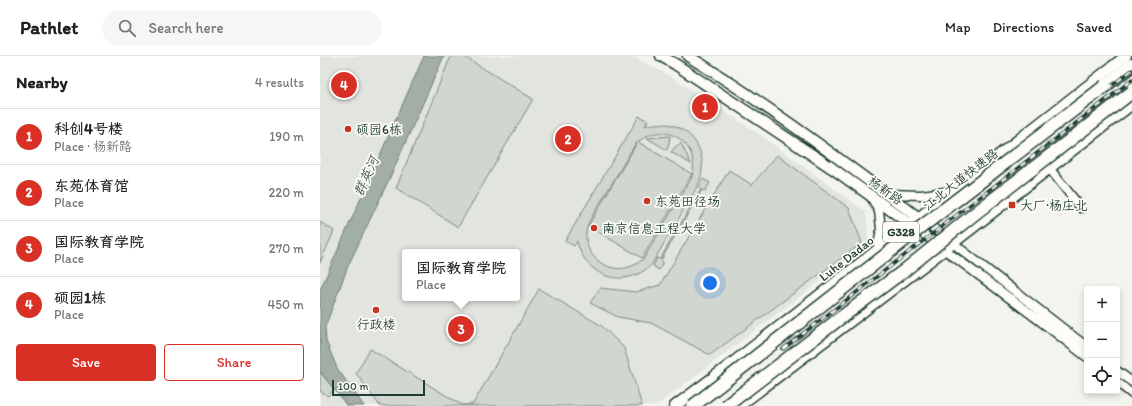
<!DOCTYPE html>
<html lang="en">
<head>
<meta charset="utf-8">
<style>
  body { margin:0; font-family:Itim,"LXGW WenKai TC",sans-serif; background:#f6f6f6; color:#222 }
  .controls { position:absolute; right:12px; bottom:12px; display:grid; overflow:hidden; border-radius:4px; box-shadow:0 2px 6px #0003 }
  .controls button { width:36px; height:36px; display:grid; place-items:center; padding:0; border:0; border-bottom:1px solid #e0e0e0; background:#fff; color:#222; font:20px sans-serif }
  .scale { position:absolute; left:12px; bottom:10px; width:93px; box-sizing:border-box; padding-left:4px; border:2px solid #1f3d34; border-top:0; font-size:11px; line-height:14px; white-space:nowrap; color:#1f3d34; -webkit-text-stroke:3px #fdfcf7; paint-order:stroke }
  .you { position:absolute; left:390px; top:227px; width:14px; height:14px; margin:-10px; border:3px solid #fff; border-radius:50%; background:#1a73e8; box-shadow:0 0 0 6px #1a73e833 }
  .badge { display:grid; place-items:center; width:26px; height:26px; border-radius:50%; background:#d93025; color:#fff; font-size:13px; font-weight:700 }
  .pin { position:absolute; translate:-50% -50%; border:2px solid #fff; box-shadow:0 1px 4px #0006 }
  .popup { position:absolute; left:82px; top:193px; width:118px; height:52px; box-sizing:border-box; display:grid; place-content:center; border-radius:4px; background:#fff; filter:drop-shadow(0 1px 3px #0005); font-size:13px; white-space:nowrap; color:#767676 }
  .popup b { font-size:15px; color:#222 }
  .popup::after { content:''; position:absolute; left:50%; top:100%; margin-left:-8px; border:8px solid transparent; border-top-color:#fff }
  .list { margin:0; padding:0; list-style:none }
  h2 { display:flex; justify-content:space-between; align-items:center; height:52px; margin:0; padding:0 16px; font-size:17px }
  h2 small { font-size:13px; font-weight:400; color:#767676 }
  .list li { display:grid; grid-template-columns:26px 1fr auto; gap:12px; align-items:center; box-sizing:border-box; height:56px; padding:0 16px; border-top:1px solid #e0e0e0 }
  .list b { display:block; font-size:15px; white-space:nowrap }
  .list p { margin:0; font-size:13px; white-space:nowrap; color:#767676 }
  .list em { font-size:13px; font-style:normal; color:#767676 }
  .actions { display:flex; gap:8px; padding:12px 16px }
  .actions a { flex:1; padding:9px 0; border:1px solid #d93025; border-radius:4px; text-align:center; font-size:14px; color:#d93025 }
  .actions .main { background:#d93025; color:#fff }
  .icon { flex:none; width:22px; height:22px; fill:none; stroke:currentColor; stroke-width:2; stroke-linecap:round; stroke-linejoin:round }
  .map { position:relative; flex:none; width:812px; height:350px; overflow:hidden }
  header { display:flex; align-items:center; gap:24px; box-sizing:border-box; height:56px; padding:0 20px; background:#fff; border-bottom:1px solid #e0e0e0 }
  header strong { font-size:19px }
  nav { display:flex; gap:22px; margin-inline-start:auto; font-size:14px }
  .search { width:280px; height:36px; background:#f6f6f6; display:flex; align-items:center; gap:10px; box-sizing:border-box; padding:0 14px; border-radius:22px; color:#767676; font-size:15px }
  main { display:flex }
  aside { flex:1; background:#fff }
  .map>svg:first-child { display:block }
  .built { fill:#e2e5df; fill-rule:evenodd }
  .green { fill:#d1d6d1; stroke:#788a82; fill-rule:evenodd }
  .water { fill:#a3aea7; stroke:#6e8179 }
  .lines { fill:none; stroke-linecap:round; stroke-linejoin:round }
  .minor-casing { stroke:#1f3d34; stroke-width:11 }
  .major-casing { stroke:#1f3d34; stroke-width:13 }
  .highway-casing { stroke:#1f3d34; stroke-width:15 }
  .minor { stroke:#fdfcf7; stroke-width:8 }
  .major { stroke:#fdfcf7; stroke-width:10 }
  .highway { stroke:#fdfcf7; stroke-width:12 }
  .rail-casing { stroke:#1f3d34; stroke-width:3.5 }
  .rail { stroke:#fdfcf7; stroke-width:2; stroke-dasharray:6; stroke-linecap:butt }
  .highway-bridge-casing { stroke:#1f3d34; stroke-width:15; stroke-linecap:butt }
  .highway-bridge { stroke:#fdfcf7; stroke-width:12 }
  .poi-dot { fill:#c8321e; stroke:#fdfcf7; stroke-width:1.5 }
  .labels { text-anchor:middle; stroke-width:3.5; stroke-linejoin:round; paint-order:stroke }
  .shield { fill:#fdfcf7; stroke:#62766e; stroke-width:1 }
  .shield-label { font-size:12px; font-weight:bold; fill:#1f3d34 }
  .poi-label { font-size:13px; fill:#1f3d34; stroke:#fdfcf7; text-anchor:start }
  .street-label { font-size:13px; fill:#1f3d34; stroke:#fdfcf7 }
  .water-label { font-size:14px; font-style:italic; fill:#475f56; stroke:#fdfcf7 }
</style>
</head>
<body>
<header>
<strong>Pathlet</strong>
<div class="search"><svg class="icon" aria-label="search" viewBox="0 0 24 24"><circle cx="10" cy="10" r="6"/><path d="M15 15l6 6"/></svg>Search here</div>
<nav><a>Map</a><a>Directions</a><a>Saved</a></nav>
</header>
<main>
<aside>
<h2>Nearby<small>4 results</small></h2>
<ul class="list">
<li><span class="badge">1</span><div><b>科创4号楼</b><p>Place · 杨新路</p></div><em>190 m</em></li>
<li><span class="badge">2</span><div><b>东苑体育馆</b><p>Place</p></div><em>220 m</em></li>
<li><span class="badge">3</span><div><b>国际教育学院</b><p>Place</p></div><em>270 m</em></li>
<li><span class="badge">4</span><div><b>硕园1栋</b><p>Place</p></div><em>450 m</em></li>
</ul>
<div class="actions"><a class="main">Save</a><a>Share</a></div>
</aside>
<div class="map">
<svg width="812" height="350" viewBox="0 0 812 350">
  <rect width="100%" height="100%" fill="#f4f4ef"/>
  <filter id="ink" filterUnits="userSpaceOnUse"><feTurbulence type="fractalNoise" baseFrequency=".025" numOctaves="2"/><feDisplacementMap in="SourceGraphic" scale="8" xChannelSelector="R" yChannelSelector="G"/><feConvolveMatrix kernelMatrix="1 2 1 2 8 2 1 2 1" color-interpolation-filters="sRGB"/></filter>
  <g filter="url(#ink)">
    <!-- built -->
    <path class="built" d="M0 0H313L350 20 442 80 546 156 549 188 336 350H0ZM85 196H197V242H85Z"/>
    <!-- green -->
    <path class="green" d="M131 0H143L213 43 138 171 76 132Z
      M319 60 328 65 325 70C364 58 395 94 377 131L332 208C305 235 265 221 257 185L254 190 245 185ZM336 77C362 74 380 99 371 123L324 202C295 230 251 197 271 162L316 87H317L268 170 322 202 372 118 318 86 326 80Z
      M350 80 349 87 347 94 327 82Z
      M361 87 371 108 351 96 355 91Z
      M457 99 529 152 542 187 390 299 331 267 298 261 270 247 280 232 316 236 340 229 409 114 432 129Z
      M383 123 390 127 385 135 382 134 341 204 343 206 339 214 333 210 337 202 340 203 381 133 379 131Z
      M0 166 14 175 0 207Z
      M219 233 282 270 304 292 322 350H60L36 317 50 293 142 349 153 348Z
      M0 316 14 333 8 340 0 335Z"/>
    <!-- water -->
    <path class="water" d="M104 0H124L72 117 28 210 5 271 6 285 17 312 44 350H27L0 315V234Z"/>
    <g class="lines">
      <defs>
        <path id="minor" d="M729 112 761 152
          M568 138 601 139 633 135
          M551 141 559 155 561 173 557 195
          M603 164 767 291
          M594 171 719 264 767 301
          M797 315 812 326
          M797 326 812 338"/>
        <path id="major" d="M341 0 355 8 512 112 590 168
          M368 0C448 49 523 106 599 162
          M355 350 406 312 806 0
          M419 350 624 194 812 48"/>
        <path id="highway" d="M785 30 812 9"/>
      </defs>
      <!-- minor casing -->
      <use href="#minor" class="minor-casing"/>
      <!-- major casing -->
      <use href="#major" class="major-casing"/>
      <!-- highway casing -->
      <use href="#highway" class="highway-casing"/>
      <!-- minor -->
      <use href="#minor" class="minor"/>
      <!-- major -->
      <use href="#major" class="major"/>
      <!-- highway -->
      <use href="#highway" class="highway"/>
      <defs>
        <path id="rail" d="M463 293 812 24
          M381 350 649 139 812 14"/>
      </defs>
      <!-- rail casing -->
      <use href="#rail" class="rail-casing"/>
      <!-- rail -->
      <use href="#rail" class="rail"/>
      <defs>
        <path id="highway-bridge" d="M373 350 600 172 785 30
          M406 350 519 263 585 214 653 159 812 36"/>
      </defs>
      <!-- highway-bridge casing -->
      <use href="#highway-bridge" class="highway-bridge-casing"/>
      <!-- highway-bridge -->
      <use href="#highway-bridge" class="highway-bridge"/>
    </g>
  </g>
  <!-- markers -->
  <g class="poi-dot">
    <circle cx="28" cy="73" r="4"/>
    <circle cx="327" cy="145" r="4"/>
    <rect x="688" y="145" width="8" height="8" rx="2"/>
    <circle cx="274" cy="172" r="4"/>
    <circle cx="56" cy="254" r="4"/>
  </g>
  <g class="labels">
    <!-- shield labels -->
    <rect class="shield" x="563" y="166" width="36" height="20" rx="3"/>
    <g class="shield-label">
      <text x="581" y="180">G328</text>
    </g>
    <!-- poi labels -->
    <g class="poi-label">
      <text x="36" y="78">硕园6栋</text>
      <text x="335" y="150">东苑田径场</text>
      <text x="700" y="154">大厂·杨庄北</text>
      <text x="282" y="177">南京信息工程大学</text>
      <text x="56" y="273" text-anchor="middle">行政楼</text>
    </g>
    <!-- street labels -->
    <g class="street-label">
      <text transform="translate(640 123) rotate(-38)" y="5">江北大道快速路</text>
      <text transform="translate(566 134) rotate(36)" y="5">杨新路</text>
      <text transform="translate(526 202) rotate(-38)" y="5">Luhe Dadao</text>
    </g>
    <!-- water labels -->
    <g class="water-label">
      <text transform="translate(46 120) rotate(-66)" y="5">群英河</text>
    </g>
  </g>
</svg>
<div class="controls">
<button>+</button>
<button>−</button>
<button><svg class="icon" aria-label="locate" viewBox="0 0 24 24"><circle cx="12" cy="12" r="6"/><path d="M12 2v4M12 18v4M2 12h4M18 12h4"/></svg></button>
</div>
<div class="scale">100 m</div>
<div class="you"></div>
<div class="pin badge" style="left:385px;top:51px">1</div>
<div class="pin badge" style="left:248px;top:83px">2</div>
<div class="pin badge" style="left:141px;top:273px">3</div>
<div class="popup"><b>国际教育学院</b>Place</div>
<div class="pin badge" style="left:24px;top:29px">4</div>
</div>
</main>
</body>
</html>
